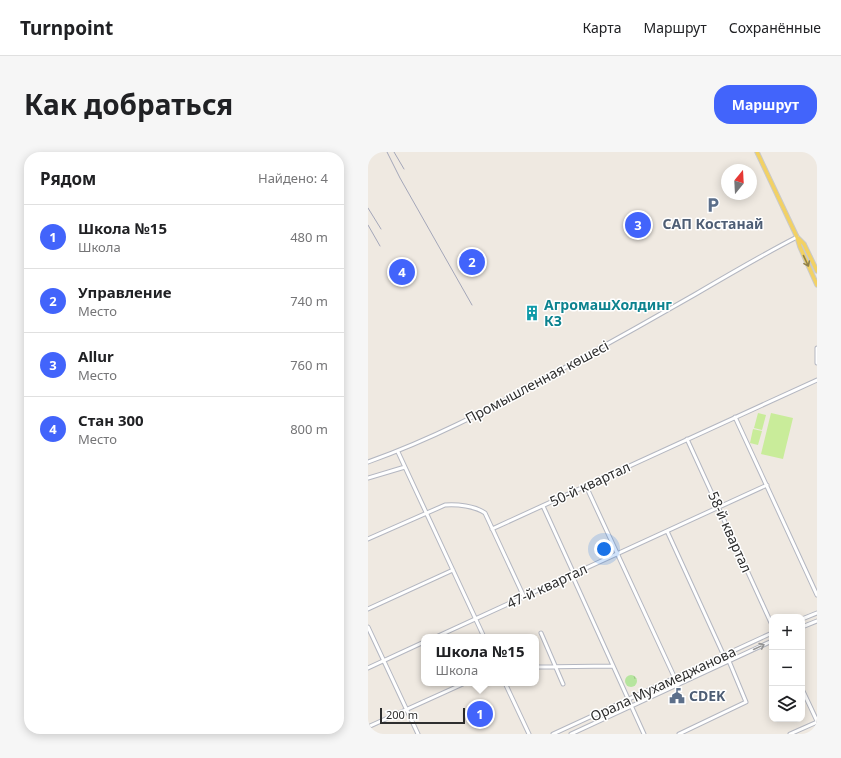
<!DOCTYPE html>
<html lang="ru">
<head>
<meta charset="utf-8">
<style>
  body { margin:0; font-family:"Noto Sans",sans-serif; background:#f6f6f6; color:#202124 }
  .controls { position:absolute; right:12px; bottom:12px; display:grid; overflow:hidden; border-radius:8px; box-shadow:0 2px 10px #0003 }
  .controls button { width:36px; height:36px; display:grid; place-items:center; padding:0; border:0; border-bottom:1px solid #e0e0e0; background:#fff; color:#202124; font:20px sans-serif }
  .compass { position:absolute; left:353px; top:12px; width:36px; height:36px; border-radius:50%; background:#fff; box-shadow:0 2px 10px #0003; rotate:18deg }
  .scale { position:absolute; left:12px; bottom:10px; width:85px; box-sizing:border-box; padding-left:4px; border:2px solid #2e2e2e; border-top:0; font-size:11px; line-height:14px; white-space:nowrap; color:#2e2e2e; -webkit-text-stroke:3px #fff; paint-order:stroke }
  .you { position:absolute; left:236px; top:397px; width:14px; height:14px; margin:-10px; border:3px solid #fff; border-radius:50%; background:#1a73e8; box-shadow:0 0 0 6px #1a73e833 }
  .badge { display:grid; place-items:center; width:26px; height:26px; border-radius:50%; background:#4264fb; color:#fff; font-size:13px; font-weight:700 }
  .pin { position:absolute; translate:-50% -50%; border:2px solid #fff; box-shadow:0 1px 4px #0006 }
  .popup { position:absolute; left:53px; top:482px; width:118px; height:52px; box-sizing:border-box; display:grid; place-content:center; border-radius:8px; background:#fff; filter:drop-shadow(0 1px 3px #0005); font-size:13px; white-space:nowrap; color:#757577 }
  .popup b { font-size:15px; color:#202124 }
  .popup::after { content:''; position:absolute; left:50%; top:100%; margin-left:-8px; border:8px solid transparent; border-top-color:#fff }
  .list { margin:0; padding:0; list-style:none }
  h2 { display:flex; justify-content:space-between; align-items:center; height:52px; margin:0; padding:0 16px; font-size:17px }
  h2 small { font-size:13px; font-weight:400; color:#757577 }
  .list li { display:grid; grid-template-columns:26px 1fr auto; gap:12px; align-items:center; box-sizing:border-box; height:64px; padding:0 16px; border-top:1px solid #e0e0e0 }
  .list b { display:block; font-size:15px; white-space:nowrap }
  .list p { margin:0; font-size:13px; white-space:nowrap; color:#757577 }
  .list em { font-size:13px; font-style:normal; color:#757577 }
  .icon { flex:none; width:22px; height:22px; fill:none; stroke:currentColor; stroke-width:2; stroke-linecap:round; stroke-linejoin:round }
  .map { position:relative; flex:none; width:449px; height:582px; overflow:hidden; border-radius:16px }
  header { display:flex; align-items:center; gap:24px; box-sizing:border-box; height:56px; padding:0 20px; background:#fff; border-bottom:1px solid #e0e0e0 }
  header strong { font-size:19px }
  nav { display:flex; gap:22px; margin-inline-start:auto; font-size:14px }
  .intro { display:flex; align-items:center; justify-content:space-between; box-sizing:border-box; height:96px; padding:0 24px }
  h1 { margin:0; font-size:28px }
  .button { padding:10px 18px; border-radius:16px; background:#4264fb; color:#fff; font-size:14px; font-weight:700 }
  main { display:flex; gap:24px; padding:0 24px }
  aside { flex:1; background:#fff; border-radius:16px; box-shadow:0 2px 10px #0003 }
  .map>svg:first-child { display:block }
  .grass { fill:url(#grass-tufts) }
  .pitch { fill:#c9ec9a }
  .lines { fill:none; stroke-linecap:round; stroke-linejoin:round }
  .minor-casing { stroke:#b4b7c1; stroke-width:5 }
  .major-casing { stroke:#c9c9c9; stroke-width:5.5 }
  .minor { stroke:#fff; stroke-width:3 }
  .major { stroke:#f2d163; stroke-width:3.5 }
  .rail { stroke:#a3a6b8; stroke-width:1 }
  .oneway { stroke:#908048 }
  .oneway2 { stroke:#969696 }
  .labels { text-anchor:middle; stroke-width:3; stroke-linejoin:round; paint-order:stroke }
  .service-label { font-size:14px; font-weight:bold; fill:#4e5e75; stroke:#fff }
  .culture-label { font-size:14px; font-weight:bold; fill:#0d838f; stroke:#fff; text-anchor:start }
  .street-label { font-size:14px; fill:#2e2e2e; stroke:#fff }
</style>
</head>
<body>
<header>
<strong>Turnpoint</strong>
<nav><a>Карта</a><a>Маршрут</a><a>Сохранённые</a></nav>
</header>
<div class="intro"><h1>Как добраться</h1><a class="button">Маршрут</a></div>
<main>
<aside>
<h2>Рядом<small>Найдено: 4</small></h2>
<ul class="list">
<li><span class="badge">1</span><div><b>Школа №15</b><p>Школа</p></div><em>480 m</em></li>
<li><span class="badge">2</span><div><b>Управление</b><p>Место</p></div><em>740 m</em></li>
<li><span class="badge">3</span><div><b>Allur</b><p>Место</p></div><em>760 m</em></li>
<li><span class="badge">4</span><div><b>Стан 300</b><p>Место</p></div><em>800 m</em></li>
</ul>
</aside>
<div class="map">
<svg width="449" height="582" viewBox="0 0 449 582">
  <defs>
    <pattern id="grass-tufts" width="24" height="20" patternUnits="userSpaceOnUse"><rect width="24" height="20" fill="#b6e59e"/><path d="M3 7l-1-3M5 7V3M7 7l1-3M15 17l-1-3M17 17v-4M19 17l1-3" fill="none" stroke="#9dc588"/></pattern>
  </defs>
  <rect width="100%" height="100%" fill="#efe9e1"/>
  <!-- grass -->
  <path class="grass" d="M257 529a6 6 0 1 1 12 0a6 6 0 1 1-12 0Z"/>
  <!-- pitch -->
  <path class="pitch" d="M390 261 398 263 394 278 386 276Z
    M403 261 425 266 415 307 393 302Z
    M385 277 394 279 390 293 382 291Z"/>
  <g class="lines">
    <defs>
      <path id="minor" d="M449 196V211
        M367 265 449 443
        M319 287 404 473
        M30 300 116 485
        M0 310C62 288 120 258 178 226 227 199 277 171 326 143 360 123 394 103 429 85
        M0 326 37 315
        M218 334 310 533
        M175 354 206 422
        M124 377 449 228
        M299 379 356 504 361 509 378 550 311 582
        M0 387 77 353C89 352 107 354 117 361L156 445
        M204 423 276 582
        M0 457 85 418
        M434 467 449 461
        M0 475 50 582
        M434 475 449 469
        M173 481 195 532
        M68 485 399 333
        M168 515 245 514
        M0 516 56 490
        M137 531 161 582
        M434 537 449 569
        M0 575 97 531
        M185 582 404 481
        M203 582 404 489
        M422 582 449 570"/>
      <path id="major" d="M389 0 429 85 432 95 449 133
        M430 86 436 92 449 119"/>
    </defs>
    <!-- minor casing -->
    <use href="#minor" class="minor-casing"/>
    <!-- major casing -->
    <use href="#major" class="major-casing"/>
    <!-- minor -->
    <use href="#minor" class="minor"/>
    <!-- major -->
    <use href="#major" class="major"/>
    <!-- rail -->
    <path class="rail" d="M19 0 32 26 104 153
      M26 0 36 17
      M0 56 13 77
      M0 73 12 94"/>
  </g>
  <!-- one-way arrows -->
  <defs><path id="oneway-shaft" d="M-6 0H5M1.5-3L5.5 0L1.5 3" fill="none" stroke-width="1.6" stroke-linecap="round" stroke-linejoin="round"/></defs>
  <use class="oneway" href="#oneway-shaft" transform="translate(438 109) rotate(65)"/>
  <use class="oneway2" href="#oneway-shaft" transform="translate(391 495) rotate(-25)"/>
  <!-- icons -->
  <defs>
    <symbol id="parking-bare" viewBox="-9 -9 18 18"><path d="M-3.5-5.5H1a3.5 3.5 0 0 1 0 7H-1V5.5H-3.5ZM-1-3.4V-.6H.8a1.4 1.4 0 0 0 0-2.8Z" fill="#5c6f8a" stroke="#fff" stroke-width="2.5" paint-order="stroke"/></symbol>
    <symbol id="building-bare" viewBox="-9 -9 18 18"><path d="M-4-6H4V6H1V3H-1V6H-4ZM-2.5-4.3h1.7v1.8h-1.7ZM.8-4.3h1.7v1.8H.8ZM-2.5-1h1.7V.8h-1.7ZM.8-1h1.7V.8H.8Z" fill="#0f9aa8" stroke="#fff" stroke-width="2.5" paint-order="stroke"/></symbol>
    <symbol id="civic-bare" viewBox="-9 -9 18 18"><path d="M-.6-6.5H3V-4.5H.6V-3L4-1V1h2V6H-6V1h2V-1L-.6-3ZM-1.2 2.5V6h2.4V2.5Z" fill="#5c6f8a" stroke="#fff" stroke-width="2.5" paint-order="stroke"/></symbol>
  </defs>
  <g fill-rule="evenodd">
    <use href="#parking-bare" x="334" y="42" width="22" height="22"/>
    <use href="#building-bare" x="153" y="150" width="22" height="22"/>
    <use href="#civic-bare" x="298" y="533" width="22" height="22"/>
  </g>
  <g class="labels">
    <!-- service labels -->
    <g class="service-label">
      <text x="345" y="77">САП Костанай</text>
      <text x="321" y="549" text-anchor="start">CDEK</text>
    </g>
    <!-- culture labels -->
    <g class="culture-label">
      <text x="176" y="158">АгромашХолдинг<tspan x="176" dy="16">КЗ</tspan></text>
    </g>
    <!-- street labels -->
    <g class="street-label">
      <text transform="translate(169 230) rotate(-28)" y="5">Промышленная көшесі</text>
      <text transform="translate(222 332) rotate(-25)" y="5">50-й квартал</text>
      <text transform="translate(362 380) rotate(66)" y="5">58-й квартал</text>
      <text transform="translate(179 434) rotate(-25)" y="5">47-й квартал</text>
      <text transform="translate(295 532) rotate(-25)" y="5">Орала Мухамеджанова</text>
    </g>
  </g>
</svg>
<div class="controls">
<button>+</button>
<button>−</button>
<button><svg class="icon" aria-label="layers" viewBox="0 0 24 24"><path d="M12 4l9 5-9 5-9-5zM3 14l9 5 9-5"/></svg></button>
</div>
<svg class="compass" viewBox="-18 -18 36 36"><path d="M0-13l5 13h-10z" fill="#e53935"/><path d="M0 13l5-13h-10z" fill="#757577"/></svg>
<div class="scale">200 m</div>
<div class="you"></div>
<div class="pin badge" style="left:112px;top:562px">1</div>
<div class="popup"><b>Школа №15</b>Школа</div>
<div class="pin badge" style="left:104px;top:110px">2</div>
<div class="pin badge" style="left:270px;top:73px">3</div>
<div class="pin badge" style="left:34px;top:120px">4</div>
</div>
</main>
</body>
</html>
